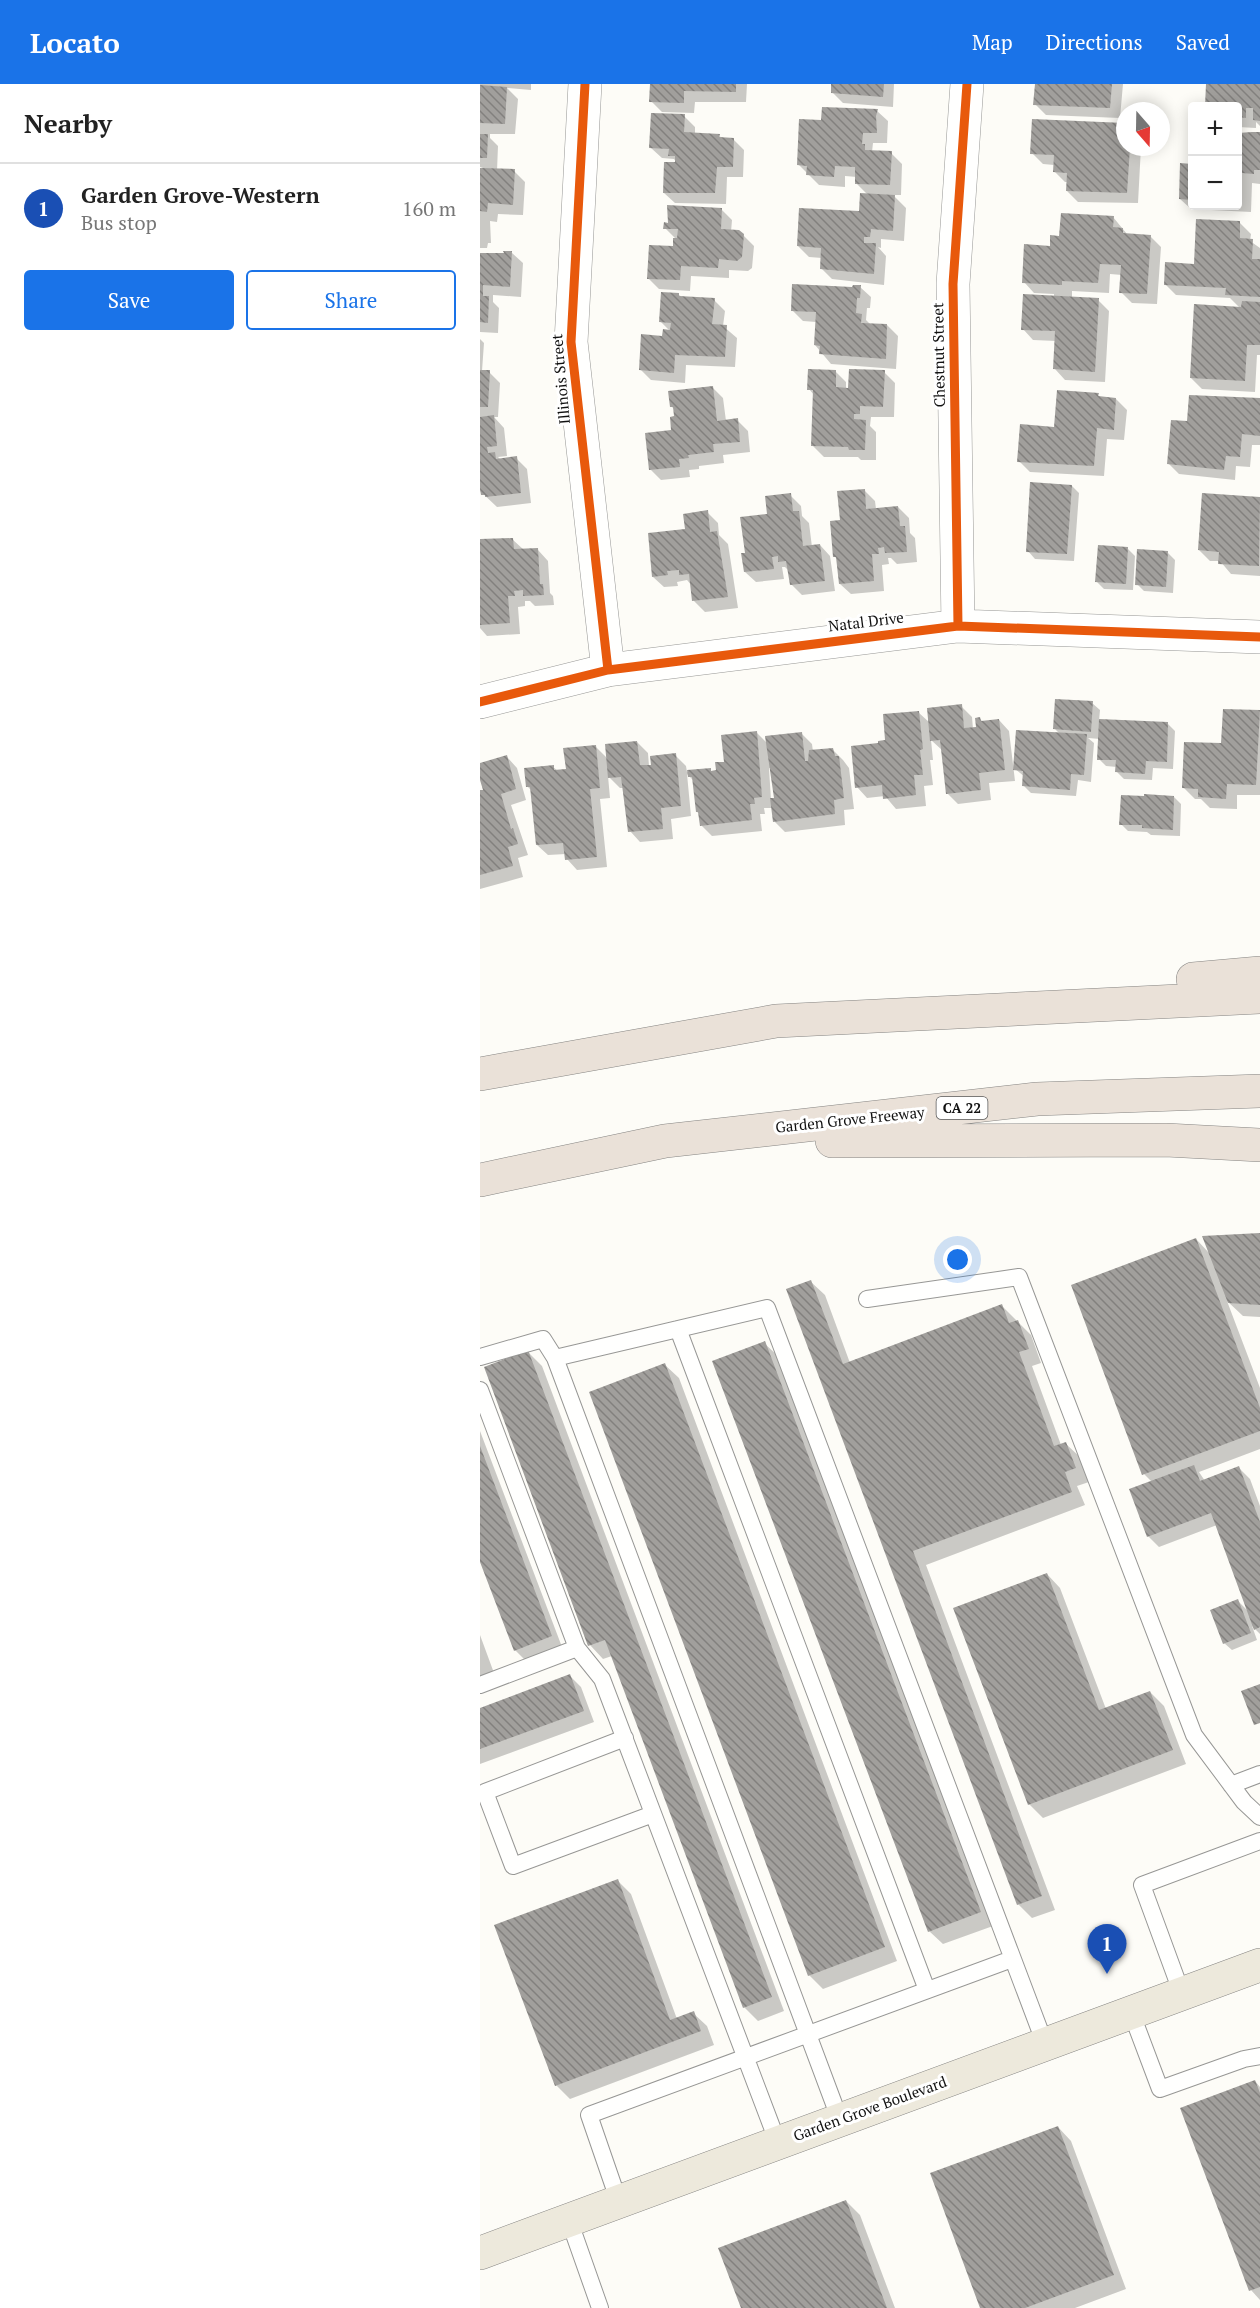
<!DOCTYPE html>
<html lang="en">
<head>
<meta charset="utf-8">
<style>
  body { margin:0; font-family:"PT Serif",serif; background:#f6f6f6; color:#222 }
  .controls { position:absolute; right:18px; top:18px; display:grid; overflow:hidden; border-radius:6px; box-shadow:0 3px 15px #0003 }
  .controls button { width:54px; height:54px; display:grid; place-items:center; padding:0; border:0; border-bottom:2px solid #e0e0e0; background:#fff; color:#222; font:30px sans-serif }
  .compass { position:absolute; left:636px; top:18px; width:54px; height:54px; border-radius:50%; background:#fff; box-shadow:0 3px 15px #0003; rotate:160deg }
  .you { position:absolute; left:478px; top:1176px; width:21px; height:21px; margin:-15px; border:4px solid #fff; border-radius:50%; background:#1a73e8; box-shadow:0 0 0 9px #1a73e833 }
  .badge { display:grid; place-items:center; width:39px; height:39px; border-radius:50%; background:#1a73e8; color:#fff; font-size:20px; font-weight:700 }
  .pin { position:absolute; translate:-50% -50px; filter:drop-shadow(0 2px 3px #0008) }
  .pin::after { content:''; position:absolute; top:32px; width:21px; height:18px; background:inherit; clip-path:polygon(0 0,100% 0,50% 100%) }
  .list { margin:0; padding:0; list-style:none }
  h2 { display:flex; justify-content:space-between; align-items:center; height:78px; margin:0; padding:0 24px; font-size:26px }
  h2 small { font-size:20px; font-weight:400; color:#767676 }
  .list li { display:grid; grid-template-columns:39px 1fr auto; gap:18px; align-items:center; box-sizing:border-box; height:90px; padding:0 24px; border-top:2px solid #e0e0e0 }
  .list b { display:block; font-size:22px; white-space:nowrap }
  .list p { margin:0; font-size:20px; white-space:nowrap; color:#767676 }
  .list em { font-size:20px; font-style:normal; color:#767676 }
  .actions { display:flex; gap:12px; padding:18px 24px }
  .actions a { flex:1; padding:14px 0; border:2px solid #1a73e8; border-radius:6px; text-align:center; font-size:21px; color:#1a73e8 }
  .actions .main { background:#1a73e8; color:#fff }
  .map { position:relative; flex:none; width:780px; height:2224px; overflow:hidden }
  header { display:flex; align-items:center; gap:36px; box-sizing:border-box; height:84px; padding:0 30px; background:#1a73e8; color:#fff }
  header strong { font-size:28px }
  nav { display:flex; gap:33px; margin-inline-start:auto; font-size:21px }
  main { display:flex }
  aside { flex:1; background:#fff }
  .map>svg:first-child { display:block }
  .shadow { fill:#0003; fill-rule:evenodd }
  .building { fill:url(#building-back-hatch) }
  .lines { fill:none; stroke-linecap:round; stroke-linejoin:round }
  .service-casing { stroke:#979795; stroke-width:18 }
  .minor-casing { stroke:#979795; stroke-width:34 }
  .primary-casing { stroke:#858482; stroke-width:34 }
  .motorway-casing { stroke:#858482; stroke-width:34 }
  .service { stroke:#fffffe; stroke-width:16 }
  .minor { stroke:#fffffe; stroke-width:33 }
  .primary { stroke:#ede9dc; stroke-width:33 }
  .motorway { stroke:#eae1d8; stroke-width:33 }
  .cycleway-casing { stroke:#fff; stroke-width:13 }
  .cycleway { stroke:#e8590c; stroke-width:9 }
  .labels { text-anchor:middle; stroke-width:6; stroke-linejoin:round; paint-order:stroke }
  .shield { fill:#fff; stroke:#585858; stroke-width:1.5 }
  .shield-label { font-size:14px; font-weight:bold; fill:#111 }
  .street-label { font-size:15px; fill:#111; stroke:#fff }
</style>
</head>
<body>
<header>
<strong>Locato</strong>
<nav><a>Map</a><a>Directions</a><a>Saved</a></nav>
</header>
<main>
<aside>
<h2>Nearby<small></small></h2>
<ul class="list">
<li><span class="badge" style="background:#1a4fb4">1</span><div><b>Garden Grove-Western</b><p>Bus stop</p></div><em>160 m</em></li>
</ul>
<div class="actions"><a class="main">Save</a><a>Share</a></div>
</aside>
<div class="map">
<svg width="780" height="2224" viewBox="0 0 780 2224">
  <defs>
    <pattern id="building-back-hatch" width="6" height="6" patternUnits="userSpaceOnUse" patternTransform="scale(1.5)"><rect width="6" height="6" fill="#a19f9c"/><path d="M-1 5l2 2M0 0l6 6M5-1l2 2" fill="none" stroke="#82807e"/></pattern>
  </defs>
  <rect width="100%" height="100%" fill="#fdfcf7"/>
  <!-- shadow -->
  <path class="shadow" d="M0 0H51V6L27 4 38 15 35 50H10V54L18 62 17 87H34L45 98 43 131 18 130 17 138 10 137 11 159H8L7 164H0V86H3V84L0 83Z
    M171 0H267L266 18H215L214 29 182 28 171 17Z
    M353 0H414L413 23 363 19 352 8Z
    M556 0H643L640 34 566 31 555 20Z
    M728 0H780V42L776 38V44L758 43V22H726Z
    M397 27 408 37 407 59H393L392 68 411 69 422 80 421 111H413L426 124 424 157 401 155V164L398 163 406 172 404 201 352 195 341 184 342 174 329 173 318 162 380 128 388 111 376 99 377 93 365 92V103L339 101 319 81 342 38Z
    M204 32 215 43V50L239 51 242 55H253L264 66 263 93H247L246 120 195 119 184 109 198 80 194 75 182 74 171 64Z
    M645 41V63H661L658 119 598 118 587 107 588 98H585L574 87V81L563 80 552 69Z
    M758 49 780 50V100L772 99 771 128 711 125 700 115 712 82V64V122H758Z
    M712 55V64L709 60V57Z
    M241 125 252 136 251 148 263 151 274 162 272 184 268 187 249 186V194L211 192 210 207 179 205 168 194 194 163 195 154 185 144Z
    M633 133 647 150 670 152 681 163 677 220 652 219 641 208 642 191 630 190 629 209 592 207V214L618 216 629 227 625 298 585 296 575 285 576 257 553 256 543 245 574 213V210L554 209 544 198 580 154Z
    M760 139 771 150 770 157 780 164V271H777L775 308 722 305 711 294 760 224 750 214 696 211 685 200 715 181Z
    M32 169 43 179 41 213 13 211V218L19 224 18 249 0 248V171Z
    M380 203 391 213 390 224H387L386 236 390 240 407 241 418 252 416 285 351 280 335 261 336 238 323 237 312 226Z
    M199 211 202 213 234 216 245 227 243 242 257 254 255 283 206 281 205 299 171 296 160 285 190 247 180 237Z
    M0 255 4 259 2 287 9 288 20 299 18 333H14L24 344 27 372 18 373 21 376 36 374 47 385 51 419 17 423 0 407Z
    M355 287 366 298V305L404 288 415 299 414 333H391L390 342 396 348V376H381L378 373H344L333 362 334 311 329 305Z
    M233 304 243 314 246 337 257 336 268 347 270 368 243 371 244 379 219 382V385L209 386 210 393 181 396 170 385 193 348 196 334 195 326 191 322Z
    M618 311 622 314 636 315 647 326 644 356 627 355 624 392 550 388 539 377Z
    M780 316V361H772L770 383 756 382 755 396 699 390 688 379 708 339Z
    M592 402 599 409 594 477 555 475 548 467Z
    M384 406 395 417 396 425 418 423 429 434 430 449 435 454 437 478 417 480 411 474H408L409 480 402 481 404 507 371 510 360 500 358 476 355 473 361 437Z
    M310 411 321 422 322 432 329 439 332 463 340 461 350 472 355 507 322 511 311 500 309 487 305 483H302L304 495 276 498 265 488 266 470 289 431Z
    M723 411 780 414V492L751 490 740 477H730L719 466Z
    M227 428 238 439 239 451 248 460 258 524 225 528 214 517 212 502 207 496 197 498 198 502 184 503 173 493 207 446Z
    M32 455 44 466H58L68 477 70 509 73 512 74 521 55 522 50 517H45V522L38 523 40 550 7 552 0 544V457Z
    M648 465 655 472 653 506 624 505 617 498Z
    M688 469 695 476 693 509 664 507 657 500Z
    M612 619 620 626 619 637 688 640 695 647 693 685 673 684 672 696 644 695 637 688V683L626 682 619 675 620 655 608 654 614 659 611 698 598 696 596 712 551 709 544 702 545 693 534 684 580 650 575 645Z
    M481 622 492 633 493 645 497 644 500 635 503 638 519 636 529 647 535 697 509 699 511 716 478 720 467 709 463 667 451 656 453 676H450L453 701 444 702 446 722 416 725 405 712 387 714 377 703 407 657 438 628 450 639Z
    M780 628V711H757V725L730 724 721 715H715L704 704Z
    M276 648 288 660 321 649 332 660 333 668 352 665 363 676 369 684 374 725 364 726 365 741 305 748 294 737 293 724H284L285 730H280L282 747 232 752 221 741 220 730 217 728 214 697 207 690 211 732 191 735 193 755 160 758 150 747 144 704H140L128 692 130 714 120 715 127 783 97 786 87 775 86 770 68 771 57 761 52 707 47 702 73 683 78 687 87 686 115 662 128 675 157 658 168 669 169 682 195 671 206 682 207 688 230 686 232 688H238ZM289 684H291L296 715 291 716Z
    M27 673 37 684 46 716 31 721 48 771 38 774 43 793 0 805V708L4 707 0 691V681Z
    M694 713 701 720 700 752 671 751 667 748 648 747 641 740Z
    M780 1151V1233L763 1232 747 1217 780 1304V1365L719 1388 725 1397 759 1384 770 1395 780 1422V1550L772 1542 777 1556 752 1566 744 1559 758 1517 769 1528 737 1441 679 1463 668 1452 672 1398 664 1390 716 1155 731 1171Z
    M331 1198 345 1211 370 1279 522 1222 551 1251 561 1279 552 1282 581 1361 586 1360 600 1373 609 1398 597 1402 605 1421 446 1481 575 1826 552 1834 538 1820Z
    M284 1259 298 1272 513 1842 463 1860 449 1847Z
    M48 1268 62 1282 304 1927 278 1937 264 1923 132 1572 123 1575 110 1561Z
    M185 1281 199 1294 417 1877 343 1905 329 1891Z
    M0 1347 82 1563 46 1577 35 1566 0 1474Z
    M567 1490 580 1504 626 1625 670 1608 684 1622 706 1680 563 1734 549 1720Z
    M0 1551 14 1589 0 1594Z
    M90 1592 101 1603 114 1638 0 1680V1625Z
    M137 1796 151 1810 197 1935 213 1929 227 1942 234 1961 90 2015 76 2001Z
    M775 1997 780 2003V2216L771 2206Z
    M578 2043 591 2057 646 2205 595 2224H502Z
    M366 2117 380 2131 415 2224H262Z"/>
  <!-- building -->
  <path class="building" d="M170 0H256V8L204 7V19L169 18Z
    M351 0H404L403 13 351 9Z
    M555 0H632L630 24 553 21Z
    M726 0H780V37L773 36V24H766V34L758 33V22H725Z
    M0 1 27 3 25 40 0 39Z
    M342 23 398 25 396 32 397 49H383L382 60H385V66L412 67 410 101 375 100V83L355 82 354 93 326 91 327 82 317 81 319 35 341 36Z
    M171 29 205 30 204 48 240 50 239 53 254 54 253 83H237L235 109H183L184 78H195V72H188L189 65 169 64Z
    M552 35 645 39V63H650L647 109 586 107 587 89 573 88 574 71 550 70Z
    M772 48H780V86H774V90L762 89 761 118H758V49Z
    M0 50H8L7 74H0Z
    M700 79 712 80V116L699 115Z
    M0 84 35 85 33 121 8 119 7 128 0 127Z
    M380 109 415 111 413 147 391 145 390 153H384V159H396L394 190 340 185 341 164 317 162 319 124 379 127Z
    M187 121 242 124 241 145 259 146 264 150 262 173 257 177 239 175 238 184 201 182 200 196 167 195 169 161 193 162V154H197L198 145H183L184 138 188 139Z
    M581 129 634 132 633 143 643 144V149L671 151 667 210 639 209 641 181 620 180 618 199 582 197V201L542 199 544 160 570 162V151L579 152Z
    M716 135 760 137V154L773 155 772 175H780V213L745 211 746 204 684 201 685 178 714 180Z
    M23 167H32L30 203 3 201V212H9L8 239 0 238V169H24Z
    M312 200 372 203 373 201H381L380 214H377L376 229 382 230 381 239 407 240 406 275 339 270 340 262 334 261 336 228 311 227Z
    M181 208 199 209V212L235 214 232 240 247 241 245 273 195 271 194 289 159 286 161 250 182 252 183 245 190 246 191 239 179 238Z
    M543 210 619 214 615 288 573 285 575 247 541 246Z
    M762 217 780 218V261H767L765 297 710 294 714 220 761 223Z
    M328 285 356 286V303L368 304 369 285 405 286 403 323 380 322V330H374V335L386 336 385 366H369L368 363 331 362 333 306H327Z
    M0 286H10L8 323H0Z
    M233 302 237 337 258 334 260 358 233 360 234 368 208 371 209 374 199 375 200 383 169 386 165 349 191 346 190 333 194 332 193 323H190L188 307Z
    M577 306 619 309 618 312 636 314 634 346 617 344 614 382 537 378 540 340 574 343Z
    M709 311 780 314V352L762 350 760 373 746 372 744 386 687 380 691 336 707 337Z
    M14 331 17 362 7 363 8 369 15 368 16 375 37 372 41 409 5 413V411H1L0 405V333Z
    M550 398 592 401 587 470 546 468Z
    M385 405 386 425 418 422 420 442H425L427 468 405 469 404 463 398 464 399 470H392L394 497 359 500 356 473H353L350 437 360 436 357 407Z
    M311 409 313 427H319L323 462 340 460 345 497 310 501 306 477 298 478V472L292 473 294 485 264 488 261 469H265L260 433 287 430 285 412Z
    M722 409 780 413 779 482 738 480 739 468 718 466Z
    M228 426 230 448 237 447 248 513 212 517 209 490 199 491V486L187 487 188 491 172 493 168 449 205 445 203 430Z
    M33 454 34 465 58 464 60 500H63L64 511 43 512V506L34 507 35 512H28L30 539 0 541V455Z
    M618 461 648 463 646 500 615 498Z
    M657 465 688 467 686 503 655 501Z
    M575 615 613 617 611 648 573 645Z
    M482 620 484 644 496 643 495 634 500 633 501 637 519 635 525 686 499 689 501 706 466 710 460 656 450 657 447 624Z
    M743 625 780 626 776 701 747 700 746 715 718 713V705L702 704 704 658 741 659Z
    M439 627 443 665 440 666 443 691H434L436 711 403 715 402 701 375 704 371 662 398 659V657L405 656 403 630Z
    M619 635 688 638 687 678 666 677 665 690 635 688 636 676H617Z
    M536 646 607 650 604 691 591 690 590 706 542 702 543 687 533 686Z
    M277 647 282 713 274 714 275 720H270L272 736 220 742 218 728H216L212 693H208L207 686 231 684V687L236 686 235 678H244L241 651Z
    M322 648 325 677H328L329 666 353 664 355 672H359L364 714 354 716 355 730 293 738 290 714H294L285 652Z
    M157 657 160 681H171L170 672 196 669 201 722 181 724 183 745 148 748 141 693 128 694 125 660Z
    M116 661 120 704 110 705 117 773 85 776 83 759 56 761 50 703H46L44 684 74 681V686L86 685 83 664Z
    M27 671 36 705 21 710 31 745 33 744 38 760 28 763 33 782 0 791V706H3L0 696V679Z
    M664 710 694 712 693 746 662 744V741H639L641 711 664 712Z
    M780 1149V1221L748 1219 722 1152Z
    M716 1154 780 1324V1347L662 1391 591 1201Z
    M331 1196 363 1280 522 1220 529 1239 538 1236 549 1265 539 1268 574 1362 586 1358 596 1384 585 1388 592 1408 433 1467 562 1812 537 1821 306 1205Z
    M285 1257 501 1828 448 1848 232 1277Z
    M48 1266 292 1913 263 1924 125 1556 108 1562 4 1283Z
    M185 1279 405 1863 328 1892 109 1308Z
    M0 1362 72 1552 34 1567 0 1478Z
    M714 1381 720 1397 759 1382 780 1438V1543L774 1546 731 1429 667 1453 649 1405Z
    M567 1489 619 1626 670 1607 693 1666 548 1721 473 1524Z
    M758 1515 771 1549 743 1560 730 1526Z
    M90 1590 104 1627 0 1665V1624Z
    M780 1600V1639L774 1641 761 1607Z
    M138 1795 190 1936 214 1927 221 1947 75 2002 14 1841Z
    M775 1996 780 2009V2203L769 2207 700 2024Z
    M578 2042 634 2191 545 2224H500L450 2089Z
    M366 2116 407 2224H261L238 2164Z"/>
  <g class="lines">
    <defs>
      <path id="service" d="M387 1215 539 1193 714 1651 764 1718 780 1733
        M198 1245 447 1906
        M0 1273 63 1255 75 1274
        M0 1306 97 1564 122 1595 298 2059
        M0 1601 97 1564
        M145 1654 5 1708 33 1782 173 1730
        M751 1701 780 1690
        M702 1910 662 1801 780 1757
        M651 1928 680 2005 764 1975 780 1972
        M360 2036 75 1274 287 1224 565 1960
        M139 2118 109 2031 532 1875
        M89 2136 120 2224"/>
      <path id="minor" d="M105 0 91 258 128 586
        M478 542 473 200 487 0
        M0 618 128 586 478 542 780 553"/>
      <path id="primary" d="M0 2169 780 1881"/>
      <path id="motorway" d="M713 895 780 889
        M0 990 296 937 780 913
        M352 1057 686 1056 780 1061
        M0 1096 185 1057 557 1015 780 1007"/>
    </defs>
    <!-- service casing -->
    <use href="#service" class="service-casing"/>
    <!-- minor casing -->
    <use href="#minor" class="minor-casing"/>
    <!-- primary casing -->
    <use href="#primary" class="primary-casing"/>
    <!-- motorway casing -->
    <use href="#motorway" class="motorway-casing"/>
    <!-- service -->
    <use href="#service" class="service"/>
    <!-- minor -->
    <use href="#minor" class="minor"/>
    <!-- primary -->
    <use href="#primary" class="primary"/>
    <!-- motorway -->
    <use href="#motorway" class="motorway"/>
    <defs>
      <path id="cycleway" d="M105 0 91 258 128 586
        M478 542 473 200 487 0
        M0 618 128 586 478 542 780 553"/>
    </defs>
    <!-- cycleway casing -->
    <use href="#cycleway" class="cycleway-casing"/>
    <!-- cycleway -->
    <use href="#cycleway" class="cycleway"/>
  </g>
  <g class="labels">
    <!-- shield labels -->
    <rect class="shield" x="456.5" y="1013" width="51" height="22" rx="4.5"/>
    <g class="shield-label">
      <text x="482" y="1029">CA 22</text>
    </g>
    <!-- street labels -->
    <g class="street-label">
      <text transform="translate(459 271) rotate(-91)" y="5">Chestnut Street</text>
      <text transform="translate(81 295) rotate(-95)" y="5">Illinois Street</text>
      <text transform="translate(386 538) rotate(-7)" y="5">Natal Drive</text>
      <text transform="translate(370 1036) rotate(-6)" y="5">Garden Grove Freeway</text>
      <text transform="translate(390 2025) rotate(-20)" y="5">Garden Grove Boulevard</text>
    </g>
  </g>
</svg>
<div class="controls">
<button>+</button>
<button>−</button>
</div>
<svg class="compass" viewBox="-18 -18 36 36"><path d="M0-13l5 13h-10z" fill="#e53935"/><path d="M0 13l5-13h-10z" fill="#767676"/></svg>
<div class="you"></div>
<div class="pin badge" style="left:627px;top:1890px;background:#1a4fb4">1</div>
</div>
</main>
</body>
</html>
